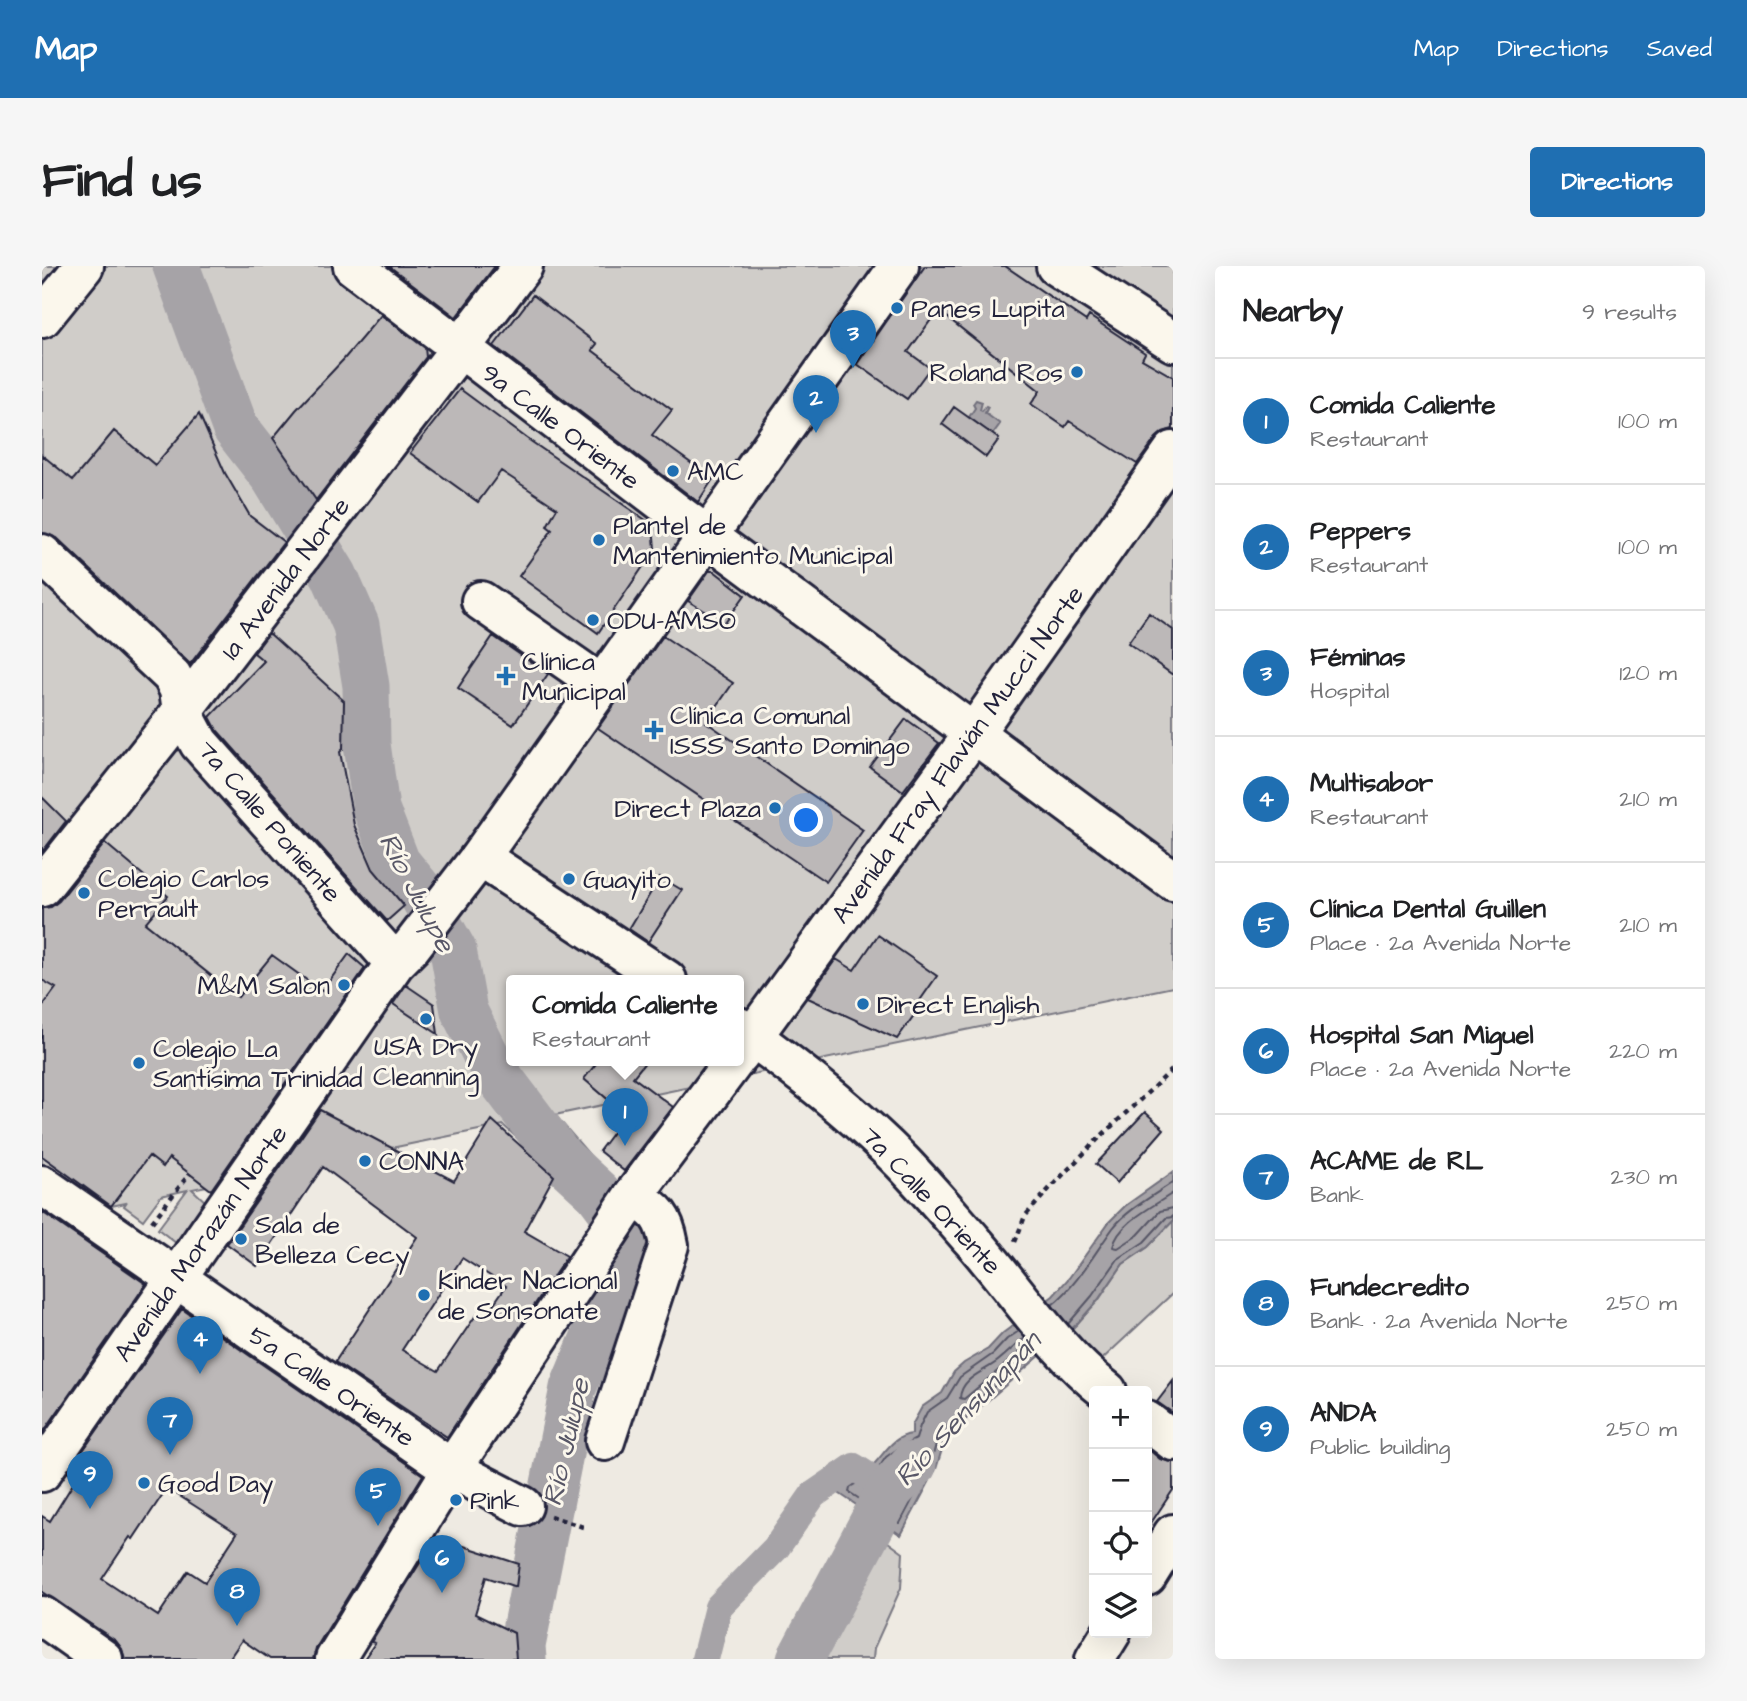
<!DOCTYPE html>
<html lang="en">
<head>
<meta charset="utf-8">
<style>
  body { margin:0; font-family:"Architects Daughter",sans-serif; background:#f6f6f6; color:#202124 }
  .controls { position:absolute; right:21px; bottom:21px; display:grid; overflow:hidden; border-radius:7px; box-shadow:0 7px 28px #0002 }
  .controls button { width:63px; height:63px; display:grid; place-items:center; padding:0; border:0; border-bottom:2px solid #e0e0e0; background:#fff; color:#202124; font:35px sans-serif }
  .you { position:absolute; left:765px; top:555px; width:24px; height:24px; margin:-18px; border:5px solid #fff; border-radius:50%; background:#1a73e8; box-shadow:0 0 0 10px #1a73e833 }
  .badge { display:grid; place-items:center; width:46px; height:46px; border-radius:50%; background:#1f6fb2; color:#fff; font-size:23px; font-weight:700 }
  .pin { position:absolute; translate:-50% -58px; filter:drop-shadow(0 2px 4px #0008) }
  .pin::after { content:''; position:absolute; top:37px; width:24px; height:21px; background:inherit; clip-path:polygon(0 0,100% 0,50% 100%) }
  .popup { position:absolute; left:464px; top:709px; width:238px; height:91px; box-sizing:border-box; display:grid; place-content:center; border-radius:7px; background:#fff; filter:drop-shadow(0 2px 5px #0005); font-size:23px; white-space:nowrap; color:#757577 }
  .popup b { font-size:26px; color:#202124 }
  .popup::after { content:''; position:absolute; left:50%; top:100%; margin-left:-14px; border:14px solid transparent; border-top-color:#fff }
  .list { margin:0; padding:0; list-style:none }
  h2 { display:flex; justify-content:space-between; align-items:center; height:91px; margin:0; padding:0 28px; font-size:30px }
  h2 small { font-size:23px; font-weight:400; color:#757577 }
  .list li { display:grid; grid-template-columns:46px 1fr auto; gap:21px; align-items:center; box-sizing:border-box; height:126px; padding:0 28px; border-top:2px solid #e0e0e0 }
  .list b { display:block; font-size:26px; white-space:nowrap }
  .list p { margin:0; font-size:23px; white-space:nowrap; color:#757577 }
  .list em { font-size:23px; font-style:normal; color:#757577 }
  .icon { flex:none; width:38px; height:38px; fill:none; stroke:currentColor; stroke-width:2; stroke-linecap:round; stroke-linejoin:round }
  .map { position:relative; flex:none; width:1131px; height:1393px; overflow:hidden; border-radius:7px }
  header { display:flex; align-items:center; gap:42px; box-sizing:border-box; height:98px; padding:0 35px; background:#1f6fb2; color:#fff }
  header strong { font-size:33px }
  nav { display:flex; gap:38px; margin-inline-start:auto; font-size:24px }
  .intro { display:flex; align-items:center; justify-content:space-between; box-sizing:border-box; height:168px; padding:0 42px }
  h1 { margin:0; font-size:49px }
  .button { padding:18px 32px; border-radius:7px; background:#1f6fb2; color:#fff; font-size:24px; font-weight:700 }
  main { display:flex; gap:42px; padding:0 42px }
  aside { flex:1; background:#fff; border-radius:7px; box-shadow:0 7px 28px #0002 }
  .map>svg:first-child { display:block }
  .green { fill:#d0cdc9; stroke:#797882; stroke-width:2; fill-rule:evenodd }
  .water { fill:#a6a3a7; stroke:#716f7c; stroke-width:2 }
  .lines { fill:none; stroke-linecap:round; stroke-linejoin:round }
  .shore { stroke:#575666; stroke-width:2 }
  .canal { stroke:#a6a3a7; stroke-width:28 }
  .river { stroke:#a6a3a7; stroke-width:47 }
  .building { fill:#bcb8b8; stroke:#22223b; stroke-width:2; fill-rule:evenodd }
  .minor-casing { stroke:#22223b; stroke-width:44 }
  .major-casing { stroke:#22223b; stroke-width:44 }
  .path { stroke:#22223b; stroke-width:4.5; stroke-dasharray:5 5; stroke-linecap:butt }
  .minor { stroke:#fbf7ec; stroke-width:38 }
  .major { stroke:#fbf7ec; stroke-width:38 }
  .poi-dot { fill:#1f6fb2; stroke:#fbf7ec; stroke-width:2.5 }
  .labels { text-anchor:middle; stroke-width:6; stroke-linejoin:round; paint-order:stroke }
  .poi-label { font-size:26px; fill:#22223b; stroke:#fbf7ec; text-anchor:start }
  .street-label { font-size:26px; fill:#22223b; stroke:#fbf7ec }
  .water-label { font-size:28px; font-style:italic; fill:#575666; stroke:#fbf7ec }
</style>
</head>
<body>
<header>
<strong>Map</strong>
<nav><a>Map</a><a>Directions</a><a>Saved</a></nav>
</header>
<div class="intro"><h1>Find us</h1><a class="button">Directions</a></div>
<main>
<div class="map">
<svg width="1131" height="1393" viewBox="0 0 1131 1393">
  <rect width="100%" height="100%" fill="#eeeae2"/>
  <filter id="ink" filterUnits="userSpaceOnUse"><feTurbulence type="fractalNoise" baseFrequency=".0143" numOctaves="2"/><feDisplacementMap in="SourceGraphic" scale="14" xChannelSelector="R" yChannelSelector="G"/><feConvolveMatrix kernelMatrix="1 2 1 2 8 2 1 2 1" color-interpolation-filters="sRGB"/></filter>
  <g filter="url(#ink)">
    <!-- green -->
    <path class="green" d="M0 0H1131V721L513 849 552 894 571 925 555 945 461 859 150 923 165 937 134 977 116 963 145 924 119 930 101 954 82 940 84 937 0 954ZM469 714H697V794H469Z
      M1131 955V1027L1053 1100 1028 1065 1056 1035 1081 998 1106 981Z
      M846 1276 861 1287 859 1322 832 1382 831 1393H770L823 1283Z"/>
    <!-- water -->
    <path class="water" d="M934 134 940 136 938 144 940 145 944 140 946 141 943 147 958 158 950 169 927 151 933 142 931 138Z
      M1131 906V955L1106 981 1081 998 1056 1034 1035 1058 908 1167 901 1180 894 1203 859 1269 792 1224C802 1215 824 1206 831 1199 843 1187 851 1170 870 1168V1159L880 1141 900 1127 912 1106 922 1097 946 1083 961 1067 1011 1030 1027 1012 1067 956 1083 940Z"/>
    <g class="lines">
      <!-- shore -->
      <path class="shore" d="M1131 927C1112 940 1076 957 1071 981L1076 982 1096 969 1118 945 1131 942
        M1010 1039C1035 1019 1052 988 1071 962 1086 943 1111 930 1131 916
        M1026 1058 1050 1030 1076 993 1102 976 1124 952 1131 951
        M977 1065 965 1073 951 1088 918 1111 905 1132 885 1146 878 1160 874 1173 854 1184 844 1191 834 1206 808 1221 807 1226 854 1257H858L888 1200 894 1178 902 1163 994 1085
        M983 1072C973 1079 966 1087 957 1094 943 1106 919 1111 918 1132L922 1133 988 1078
        M879 1181 883 1185 880 1196 854 1243 850 1244 824 1226V1221L840 1213 859 1191Z"/>
      <!-- canal -->
      <path class="canal" d="M663 1393 676 1341 734 1282 771 1229 812 1201 848 1224"/>
      <!-- river -->
      <path class="river" d="M134 0 193 161 232 211 292 309 314 359 324 420 325 478 334 543 355 597 378 625 411 684 422 745 451 803 519 893 556 927 592 975 531 1122 480 1380 481 1393
        M758 1393 848 1224 871 1199"/>
    </g>
    <!-- building -->
    <path class="building" d="M347 0H453L414 51Z
      M883 0H963L1044 55 1047 50 1103 87 1100 93 1131 111V163L1121 166 1114 172 1095 198 1027 155 1023 161 989 138 998 125 896 44 866 86 888 102 865 133 815 98Z
      M491 29 555 78 550 84 630 144 610 169 671 213 656 236 452 80Z
      M339 49 383 82 384 91 274 234 231 172 254 144 302 93Z
      M418 123 487 174 611 259 613 283 556 367 477 310 510 264 505 260 515 242 459 205 436 236 368 187Z
      M912 141 957 173 944 191 900 158Z
      M157 148 183 207 208 250 242 276 148 398 15 272 0 267V189L31 214 72 165 113 199Z
      M667 305H672L703 329 683 357 646 335Z
      M1107 347 1131 364V409L1086 377Z
      M227 367 302 435 301 483 298 486 312 559 331 603 362 640 345 655 175 464 168 451 222 395 212 387Z
      M451 370 506 408 471 459 416 422Z
      M621 370 691 417 664 456 821 564 784 616 556 462Z
      M864 453 897 477 861 525 828 501Z
      M0 531 24 555 0 586Z
      M63 577 126 630 103 657 196 731 230 689 280 725 307 688 323 702 169 924 127 892 121 901 107 890 69 940 0 890V741L14 722 0 714V642L9 641 17 635Z
      M618 611 640 624 606 676 587 663Z
      M836 669 895 710 872 743 875 745 855 773 766 732 794 693 812 704Z
      M364 719 392 738 396 768 351 738Z
      M557 794H605L591 811 631 841 582 905 557 885 584 849 542 813Z
      M278 844 412 915 450 854 512 910 482 965 525 990 405 1171 293 1096 375 971 281 901 215 1000 185 978ZM420 992 464 1020 441 1053 434 1049 396 1105 360 1084Z
      M1103 846 1122 863 1075 917 1054 898Z
      M0 946 104 1018 0 1168Z
      M140 1043 381 1209 274 1382 271 1393H228L200 1374 187 1393H83L80 1383 74 1375 0 1326V1250L8 1255 34 1213 26 1206ZM125 1222 195 1267 163 1316 146 1305 116 1350 60 1313 88 1271 91 1273Z
      M1131 1115V1147L1115 1136Z
      M1105 1182 1118 1193 1131 1196V1224L1105 1263Z
      M394 1271 477 1298 474 1321 444 1311 433 1348 472 1367 474 1393H322L333 1377 329 1376Z"/>
    <g class="lines">
      <defs>
        <path id="minor" d="M311 0 636 248 1131 615
          M1014 0 1131 76
          M0 52 42 0
          M439 335 560 419
          M0 621 140 445 481 0
          M563 1175 627 979C622 951 615 944 591 930
          M1105 1310 1131 1268
          M293 1393 410 1203 481 1240
          M1053 1393 1069 1367"/>
        <path id="major" d="M0 288 130 410 137 424 140 445 157 477 353 697
          M438 591 625 714
          M697 761C754 802 811 846 860 896 885 922 908 949 931 975 975 1025 1013 1085 1065 1125
          M697 789 932 467 1131 185
          M0 919 410 1203 591 930 693 794
          M1105 1155 1131 1175
          M0 1206 353 697 369 681 438 591 857 0
          M0 1350 61 1393"/>
      </defs>
      <!-- minor casing -->
      <use href="#minor" class="minor-casing"/>
      <!-- major casing -->
      <use href="#major" class="major-casing"/>
      <!-- path -->
      <path class="path" d="M110 956 148 907
        M973 976 983 950 1009 921 1056 873 1131 803
        M508 1250 541 1261"/>
      <!-- minor -->
      <use href="#minor" class="minor"/>
      <!-- major -->
      <use href="#major" class="major"/>
    </g>
  </g>
  <!-- markers -->
  <g class="poi-dot">
    <circle cx="855" cy="42" r="7"/>
    <circle cx="1035" cy="106" r="7"/>
    <circle cx="631" cy="205" r="7"/>
    <circle cx="557" cy="274" r="7"/>
    <circle cx="551" cy="354" r="7"/>
    <path d="M460.5 399.5h7v7h7v7h-7v7h-7v-7h-7v-7h7z"/>
    <path d="M608.5 453.5h7v7h7v7h-7v7h-7v-7h-7v-7h7z"/>
    <circle cx="733" cy="542" r="7"/>
    <circle cx="527" cy="613" r="7"/>
    <circle cx="42" cy="627" r="7"/>
    <circle cx="302" cy="719" r="7"/>
    <circle cx="821" cy="738" r="7"/>
    <circle cx="384" cy="753" r="7"/>
    <circle cx="97" cy="797" r="7"/>
    <circle cx="323" cy="895" r="7"/>
    <circle cx="199" cy="973" r="7"/>
    <circle cx="382" cy="1029" r="7"/>
    <circle cx="102" cy="1217" r="7"/>
    <circle cx="414" cy="1234" r="7"/>
  </g>
  <g class="labels">
    <!-- poi labels -->
    <g class="poi-label">
      <text x="869" y="51">Panes Lupita</text>
      <text x="1021" y="115" text-anchor="end">Roland Ros</text>
      <text x="645" y="214">AMC</text>
      <text x="571" y="268">Plantel de<tspan x="571" dy="30">Mantenimiento Municipal</tspan></text>
      <text x="565" y="363">ODU-AMSO</text>
      <text x="480" y="404">Clínica<tspan x="480" dy="30">Municipal</tspan></text>
      <text x="628" y="458">Clínica Comunal<tspan x="628" dy="30">ISSS Santo Domingo</tspan></text>
      <text x="719" y="551" text-anchor="end">Direct Plaza</text>
      <text x="56" y="621">Colegio Carlos<tspan x="56" dy="30">Perrault</tspan></text>
      <text x="541" y="622">Guayito</text>
      <text x="288" y="728" text-anchor="end">M&amp;M Salon</text>
      <text x="835" y="747">Direct English</text>
      <text x="384" y="789" text-anchor="middle">USA Dry<tspan x="384" dy="30">Cleanning</tspan></text>
      <text x="111" y="791">Colegio La<tspan x="111" dy="30">Santísima Trinidad</tspan></text>
      <text x="337" y="904">CONNA</text>
      <text x="213" y="967">Sala de<tspan x="213" dy="30">Belleza Cecy</tspan></text>
      <text x="396" y="1023">Kinder Nacional<tspan x="396" dy="30">de Sonsonate</tspan></text>
      <text x="116" y="1226">Good Day</text>
      <text x="428" y="1243">Pink</text>
    </g>
    <!-- street labels -->
    <g class="street-label">
      <text transform="translate(519 160) rotate(37)" y="9">9a Calle Oriente</text>
      <text transform="translate(243 312) rotate(-53)" y="9">1a Avenida Norte</text>
      <text transform="translate(915 488) rotate(-54)" y="9">Avenida Fray Flavián Mucci Norte</text>
      <text transform="translate(228 555) rotate(49)" y="9">7a Calle Poniente</text>
      <text transform="translate(890 934) rotate(47)" y="9">7a Calle Oriente</text>
      <text transform="translate(158 977) rotate(-55)" y="9">Avenida Morazán Norte</text>
      <text transform="translate(290 1120) rotate(34)" y="9">5a Calle Oriente</text>
    </g>
    <!-- water labels -->
    <g class="water-label">
      <text transform="translate(376 626) rotate(62)" y="10">Río Julupe</text>
      <text transform="translate(925 1142) rotate(-47)" y="10">Río Sensunapán</text>
      <text transform="translate(523 1176) rotate(-77)" y="10">Río Julupe</text>
    </g>
  </g>
</svg>
<div class="controls">
<button>+</button>
<button>−</button>
<button><svg class="icon" aria-label="locate" viewBox="0 0 24 24"><circle cx="12" cy="12" r="6"/><path d="M12 2v4M12 18v4M2 12h4M18 12h4"/></svg></button>
<button><svg class="icon" aria-label="layers" viewBox="0 0 24 24"><path d="M12 4l9 5-9 5-9-5zM3 14l9 5 9-5"/></svg></button>
</div>
<div class="you"></div>
<div class="pin badge" style="left:583px;top:880px">1</div>
<div class="popup"><b>Comida Caliente</b>Restaurant</div>
<div class="pin badge" style="left:774px;top:167px">2</div>
<div class="pin badge" style="left:811px;top:102px">3</div>
<div class="pin badge" style="left:158px;top:1108px">4</div>
<div class="pin badge" style="left:336px;top:1260px">5</div>
<div class="pin badge" style="left:400px;top:1327px">6</div>
<div class="pin badge" style="left:128px;top:1189px">7</div>
<div class="pin badge" style="left:195px;top:1360px">8</div>
<div class="pin badge" style="left:48px;top:1243px">9</div>
</div>
<aside>
<h2>Nearby<small>9 results</small></h2>
<ul class="list">
<li><span class="badge">1</span><div><b>Comida Caliente</b><p>Restaurant</p></div><em>100 m</em></li>
<li><span class="badge">2</span><div><b>Peppers</b><p>Restaurant</p></div><em>100 m</em></li>
<li><span class="badge">3</span><div><b>Féminas</b><p>Hospital</p></div><em>120 m</em></li>
<li><span class="badge">4</span><div><b>Multisabor</b><p>Restaurant</p></div><em>210 m</em></li>
<li><span class="badge">5</span><div><b>Clínica Dental Guillen</b><p>Place · 2a Avenida Norte</p></div><em>210 m</em></li>
<li><span class="badge">6</span><div><b>Hospital San Miguel</b><p>Place · 2a Avenida Norte</p></div><em>220 m</em></li>
<li><span class="badge">7</span><div><b>ACAME de RL</b><p>Bank</p></div><em>230 m</em></li>
<li><span class="badge">8</span><div><b>Fundecredito</b><p>Bank · 2a Avenida Norte</p></div><em>250 m</em></li>
<li><span class="badge">9</span><div><b>ANDA</b><p>Public building</p></div><em>250 m</em></li>
</ul>
</aside>
</main>
</body>
</html>
